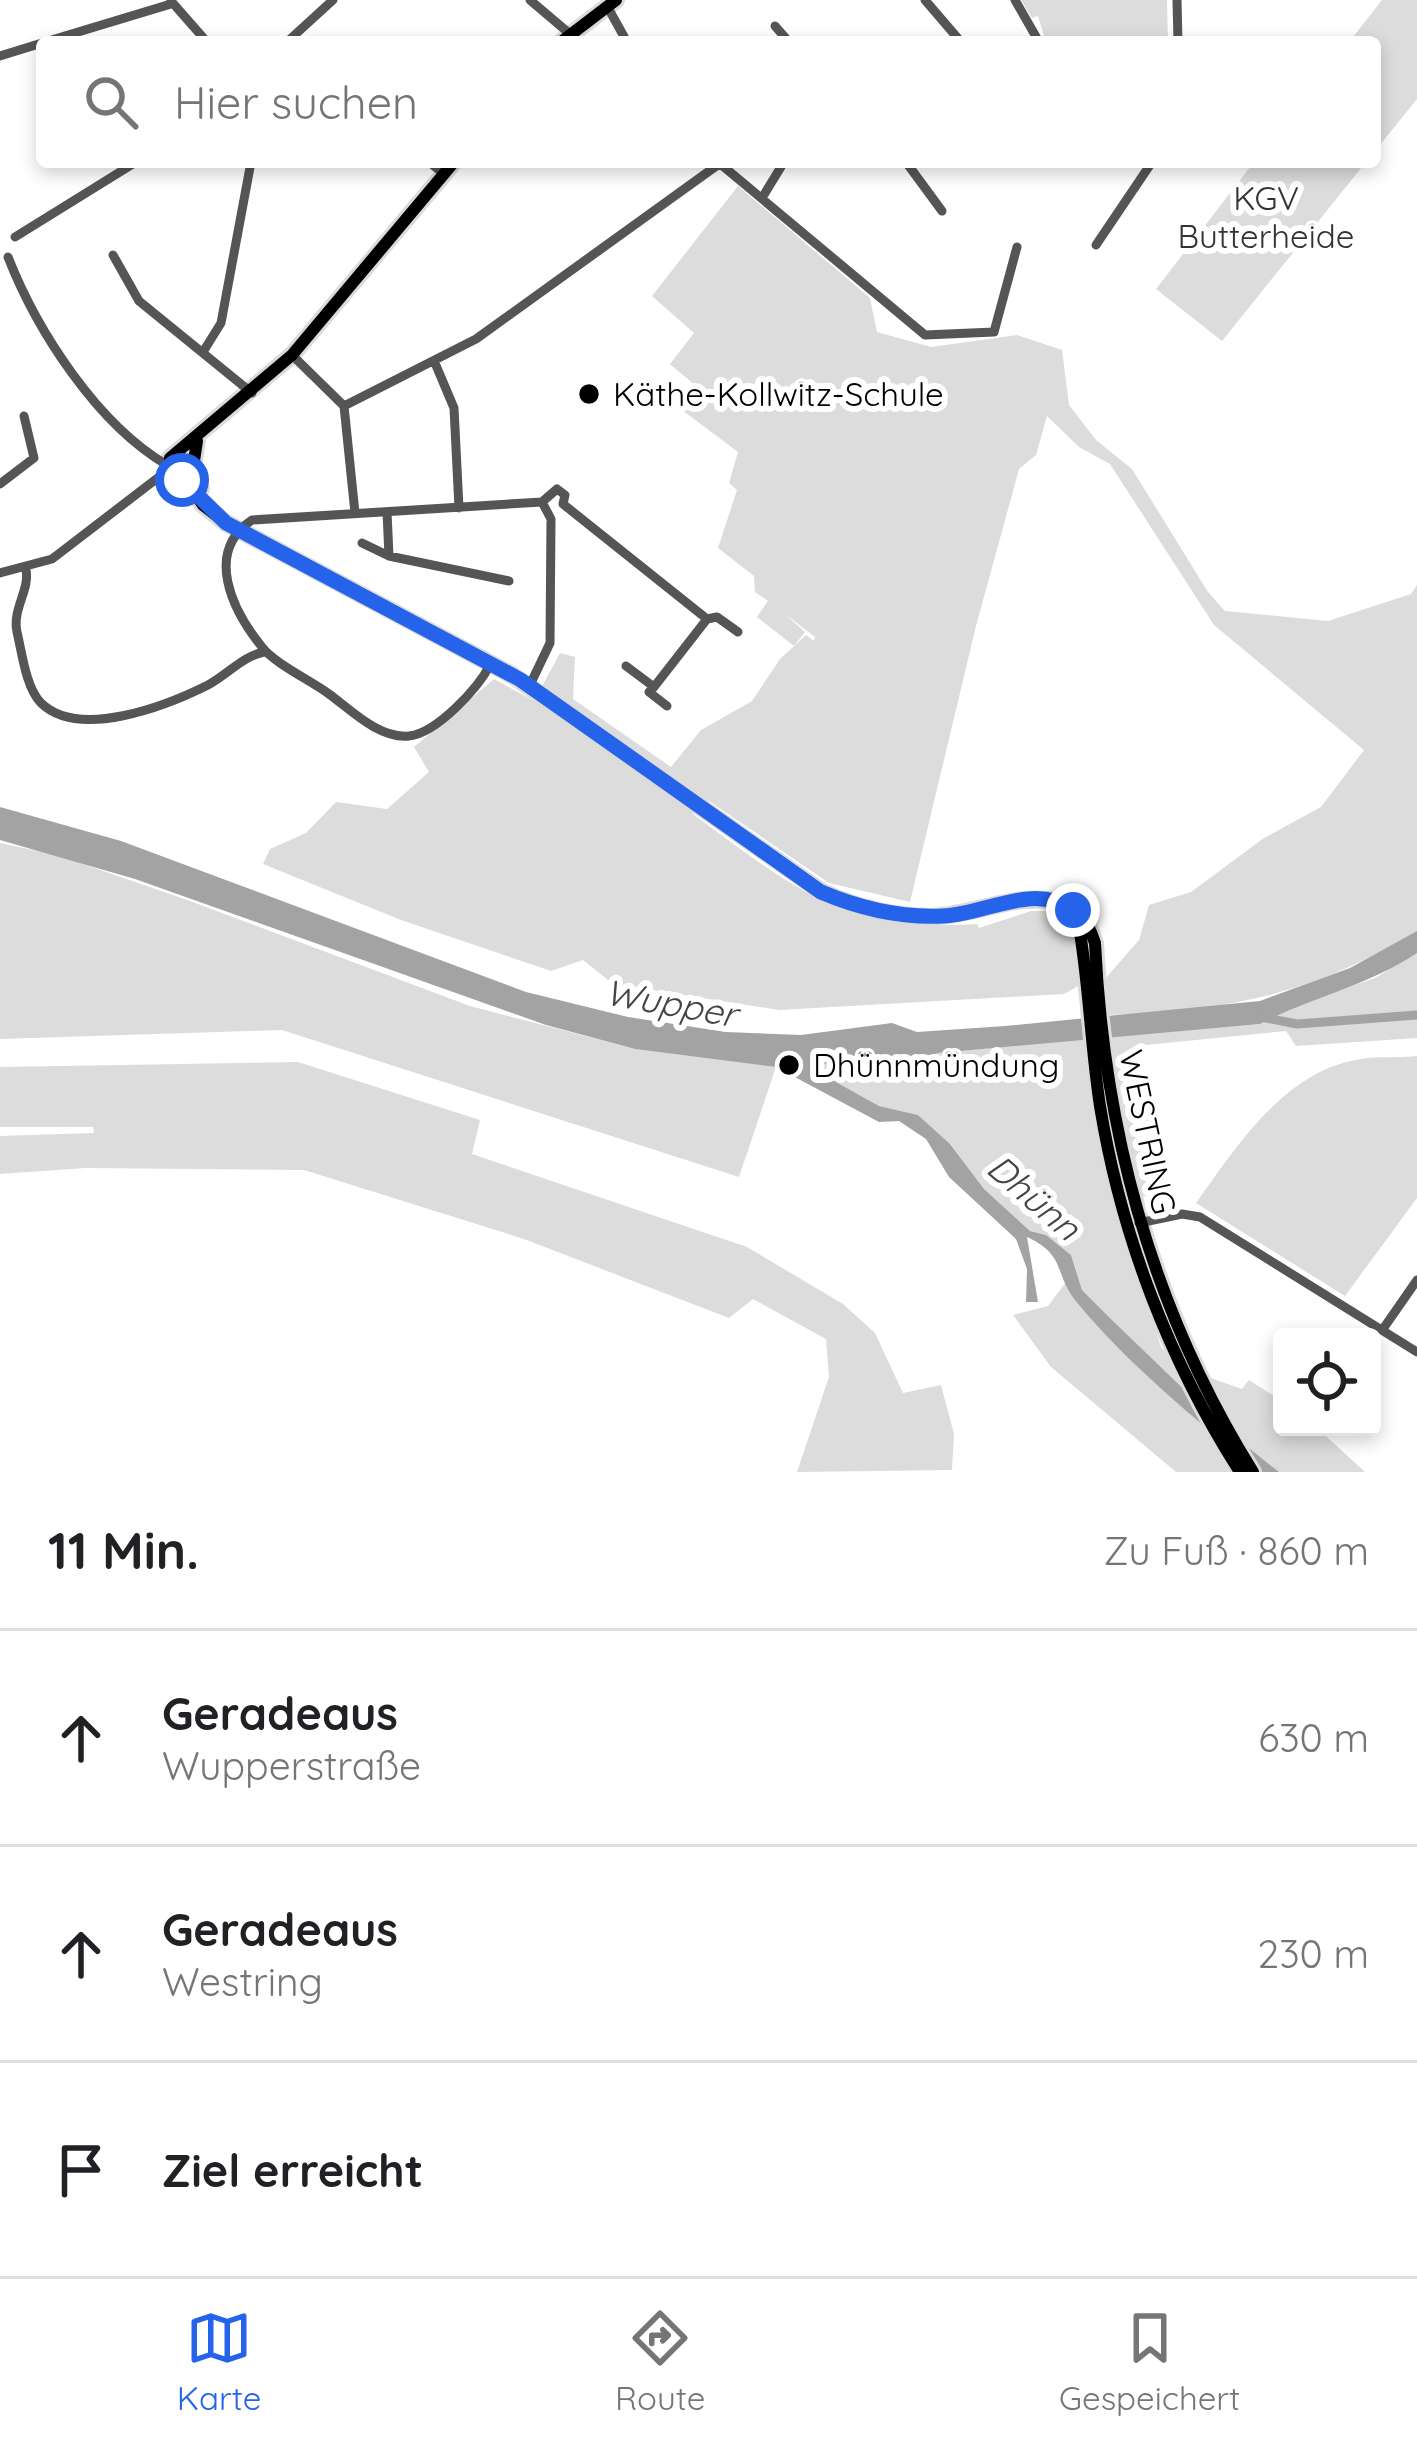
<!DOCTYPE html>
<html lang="de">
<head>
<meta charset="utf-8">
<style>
  body { margin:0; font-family:Quicksand,sans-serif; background:#f6f6f6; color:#202124 }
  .controls { position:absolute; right:36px; bottom:36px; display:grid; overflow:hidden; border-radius:12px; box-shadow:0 6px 18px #0003 }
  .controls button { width:108px; height:108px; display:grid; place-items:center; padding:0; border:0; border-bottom:3px solid #e0e0e0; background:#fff; color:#202124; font:60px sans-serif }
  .stop { position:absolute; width:36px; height:36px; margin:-27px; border:9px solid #2563eb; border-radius:50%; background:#fff }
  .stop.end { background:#2563eb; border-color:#fff; box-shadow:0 3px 12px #0008 }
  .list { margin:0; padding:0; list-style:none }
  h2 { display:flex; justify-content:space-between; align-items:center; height:156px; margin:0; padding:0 48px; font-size:51px }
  h2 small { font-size:39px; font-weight:400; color:#757577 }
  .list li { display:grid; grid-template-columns:78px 1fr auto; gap:36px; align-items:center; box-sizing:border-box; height:216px; padding:0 48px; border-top:3px solid #e0e0e0 }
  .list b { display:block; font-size:45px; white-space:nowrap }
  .list p { margin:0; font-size:39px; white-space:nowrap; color:#757577 }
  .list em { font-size:39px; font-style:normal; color:#757577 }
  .icon { flex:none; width:66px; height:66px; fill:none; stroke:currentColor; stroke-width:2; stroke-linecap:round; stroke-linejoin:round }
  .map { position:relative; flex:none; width:1417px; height:1472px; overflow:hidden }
  .search { position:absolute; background:#fff; box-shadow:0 6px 18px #0003; left:36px; right:36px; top:36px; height:132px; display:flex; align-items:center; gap:30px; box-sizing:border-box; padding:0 42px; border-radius:12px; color:#757577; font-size:45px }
  .sheet { height:804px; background:#fff }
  nav { display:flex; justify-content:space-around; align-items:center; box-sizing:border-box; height:168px; border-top:3px solid #e0e0e0; background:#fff; font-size:33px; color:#757577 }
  nav a { display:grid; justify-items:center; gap:6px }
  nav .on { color:#2563eb }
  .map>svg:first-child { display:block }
  .green { fill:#dcdcdc }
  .water { fill:#a3a3a3 }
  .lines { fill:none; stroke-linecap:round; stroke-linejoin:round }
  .canal { stroke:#a3a3a3; stroke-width:9 }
  .major-casing { stroke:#dbdbdb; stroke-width:18 }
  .minor { stroke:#555; stroke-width:9 }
  .major { stroke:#000; stroke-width:12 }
  .route { stroke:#2563eb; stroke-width:15 }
  .poi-dot { fill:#000; stroke:#fff; stroke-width:4.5 }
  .labels { text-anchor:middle; stroke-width:12; stroke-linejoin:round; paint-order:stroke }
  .park-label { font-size:33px; fill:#333; stroke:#fff }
  .poi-label { font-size:33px; fill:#000; stroke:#fff; text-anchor:start }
  .street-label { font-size:33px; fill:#000; stroke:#fff }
  .water-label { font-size:36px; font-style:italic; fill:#444; stroke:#fff }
</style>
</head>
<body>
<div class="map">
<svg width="1417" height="1472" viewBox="0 0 1417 1472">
  <rect width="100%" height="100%" fill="#fff"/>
  <!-- green -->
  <path class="green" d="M1021 0H1167L1168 42H1046L1038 16 1032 18Z
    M1382 0H1417V99L1375 151V42H1349Z
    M1254 162H1366L1222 341 1156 289Z
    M738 186 870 298 877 332 931 347 1017 335 1062 350 1069 405 1096 440 1132 469 1208 592 1225 611 1328 621 1411 594 1417 585V931C1311 995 1230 1010 1108 1015L1105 979 1139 940 1149 905 1191 892 1264 838 1321 807 1364 750 1214 625 1110 464 1079 447 1047 416 1036 455 1019 469 976 626 910 902 829 883 709 801 693 814C795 889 844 933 977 924L979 928 1031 911H1052L1074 931 1080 985 1064 994 779 1010 613 984 583 960 551 971 401 920 263 864 270 849 306 833 336 802 387 809 429 772 414 747 494 679 534 701 560 653 575 657 573 699 671 767 701 730 752 701 780 659 806 635 814 641 815 637 785 614 805 632 794 646 757 617 768 601 755 592 754 576 718 548 737 490 729 483 738 452 682 410 696 386 670 364 694 333 652 296Z
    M0 843 57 855 190 901 470 1006 635 1049 776 1067 739 1177 282 1030 0 1039Z
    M1417 953V1038L1296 1046 1286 1031 1135 1046 1175 1203 1139 1195 1110 1037 1260 1024 1279 1011 1375 978Z
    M1084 1039 1116 1204 1161 1347C1178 1370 1216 1379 1242 1389L1249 1380 1282 1401V1427H1316L1365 1472H1279L1223 1427 1111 1319 1082 1290 1071 1255 1046 1235 1030 1231 984 1189 950 1144 918 1115 879 1106 811 1068 818 1063 886 1069 938 1053Z
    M1417 1056V1198L1345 1296 1196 1203C1237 1146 1285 1070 1361 1059 1379 1056 1399 1058 1417 1056Z
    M298 1062 480 1120 472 1154 747 1247 843 1304 875 1333 903 1393 941 1385 954 1434 952 1470 797 1472 829 1377 826 1339 753 1299 729 1318 524 1239 304 1170 85 1168 0 1174V1136L94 1133 93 1127H0V1067Z
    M1066 1282 1073 1297 1176 1401 1258 1472H1176L1051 1367 1013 1315 1048 1306Z"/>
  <!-- water -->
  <path class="water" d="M0 807 121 841 526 992 628 1017 726 1032 801 1035 892 1023 917 1032 1005 1026 1260 1001 1350 968 1417 931V953C1368 986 1309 998 1260 1024L938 1053 886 1069 818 1063 811 1068 879 1106 918 1115 950 1144 984 1189 1030 1231 1046 1235 1071 1255 1082 1290 1111 1319 1223 1427 1279 1472H1258C1195 1418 1127 1364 1075 1300 1054 1273 1066 1255 1027 1237L1038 1302H1026L1027 1269 1016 1239 949 1177 926 1139 899 1121 879 1122 776 1067 635 1049 546 1025 135 879 0 840Z"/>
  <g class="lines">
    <!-- canal -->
    <path class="canal" d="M1261 1017 1297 1024 1417 1015"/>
    <defs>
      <path id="major" d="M561 42 616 0
        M197 441 192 474 201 489
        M185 479 203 505 226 523 512 675 822 892C857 908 893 917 931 917 987 915 1072 865 1095 943 1104 1133 1152 1310 1253 1472
        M185 479 169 473 170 458 292 355 454 162
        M1077 915C1089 977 1090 1042 1100 1106 1121 1235 1169 1361 1240 1472"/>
    </defs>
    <!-- major casing -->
    <use href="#major" class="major-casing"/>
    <!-- minor -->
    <path class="minor" d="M530 0 570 34
      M925 0 961 42
      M1015 0 1039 42
      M1177 0 1178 42
      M171 1 207 42
      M607 6 627 42
      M775 26 789 42
      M45 42 171 4
      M287 42 333 0
      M0 56 42 43
      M429 162 444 174
      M718 162 925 335 994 332 1017 247
      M906 162 942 211
      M762 198 784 162
      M15 237 136 162
      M1096 245 1152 162
      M113 255 139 301 252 393
      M8 257C37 331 97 424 167 465
      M203 352 221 323 251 162
      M292 355 344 406 476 339 719 164
      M435 363 454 408 459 508
      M344 406 355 513
      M0 484 34 458 24 416
      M542 502 557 489 565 495 563 504
      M563 504 707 619 654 687 626 666
      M387 512 389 556 509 581
      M362 543 389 556
      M26 570C30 590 12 609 17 632 22 653 26 688 41 703 79 740 166 706 208 685 227 675 243 656 264 652
      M0 573 52 559 168 470
      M707 619 717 617 738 632
      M490 665C478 688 437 733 409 736 379 739 351 710 329 694 310 680 275 664 262 647 232 610 204 552 252 520L542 502 551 519 550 643 529 687
      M654 687 649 692 667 706
      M1139 1223 1182 1214 1200 1217 1417 1352
      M1383 1329 1417 1280"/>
    <!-- major -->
    <use href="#major" class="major"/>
  </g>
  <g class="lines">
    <!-- route -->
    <path class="route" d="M182 480 226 523 521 680 821 892C861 909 900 918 943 916 987 914 1033 882 1073 910"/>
  </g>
  <!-- markers -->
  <g class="poi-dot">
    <circle cx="589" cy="394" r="12"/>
    <circle cx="789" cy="1065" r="12"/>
  </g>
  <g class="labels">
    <!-- park labels -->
    <g class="park-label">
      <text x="1266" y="210">KGV<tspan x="1266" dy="38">Butterheide</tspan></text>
    </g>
    <!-- poi labels -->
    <g class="poi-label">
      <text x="613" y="406">Käthe-Kollwitz-Schule</text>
      <text x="813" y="1077">Dhünnmündung</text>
    </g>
    <!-- street labels -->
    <g class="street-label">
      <text transform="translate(1148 1132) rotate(78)" y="12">WESTRING</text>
    </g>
    <!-- water labels -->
    <g class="water-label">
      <text transform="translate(671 1003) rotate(10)" y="13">Wupper</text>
      <text transform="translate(1034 1197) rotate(41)" y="13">Dhünn</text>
    </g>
  </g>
</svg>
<div class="controls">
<button><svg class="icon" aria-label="locate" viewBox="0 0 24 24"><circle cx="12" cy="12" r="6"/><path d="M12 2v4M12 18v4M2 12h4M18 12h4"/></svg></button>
</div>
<div class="stop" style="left:182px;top:480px"></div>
<div class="stop end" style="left:1073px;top:910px"></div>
<div class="search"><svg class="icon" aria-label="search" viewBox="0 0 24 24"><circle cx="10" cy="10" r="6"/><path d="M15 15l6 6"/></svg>Hier suchen</div>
</div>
<section class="sheet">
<h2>11 Min.<small>Zu Fuß · 860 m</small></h2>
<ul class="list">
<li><svg class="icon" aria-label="ahead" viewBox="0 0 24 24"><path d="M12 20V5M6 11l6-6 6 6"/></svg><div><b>Geradeaus</b><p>Wupperstraße</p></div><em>630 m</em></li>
<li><svg class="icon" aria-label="ahead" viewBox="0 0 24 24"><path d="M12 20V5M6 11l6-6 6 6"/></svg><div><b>Geradeaus</b><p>Westring</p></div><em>230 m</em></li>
<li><svg class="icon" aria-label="arrive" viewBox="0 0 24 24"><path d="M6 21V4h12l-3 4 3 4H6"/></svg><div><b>Ziel erreicht</b></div></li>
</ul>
</section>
<nav>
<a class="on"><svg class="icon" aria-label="map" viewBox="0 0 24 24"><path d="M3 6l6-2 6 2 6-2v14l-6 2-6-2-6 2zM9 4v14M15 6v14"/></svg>Karte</a>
<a><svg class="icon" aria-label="directions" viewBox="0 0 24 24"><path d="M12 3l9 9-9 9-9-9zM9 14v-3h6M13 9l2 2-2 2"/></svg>Route</a>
<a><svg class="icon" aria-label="saved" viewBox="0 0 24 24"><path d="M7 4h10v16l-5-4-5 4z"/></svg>Gespeichert</a>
</nav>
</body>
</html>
